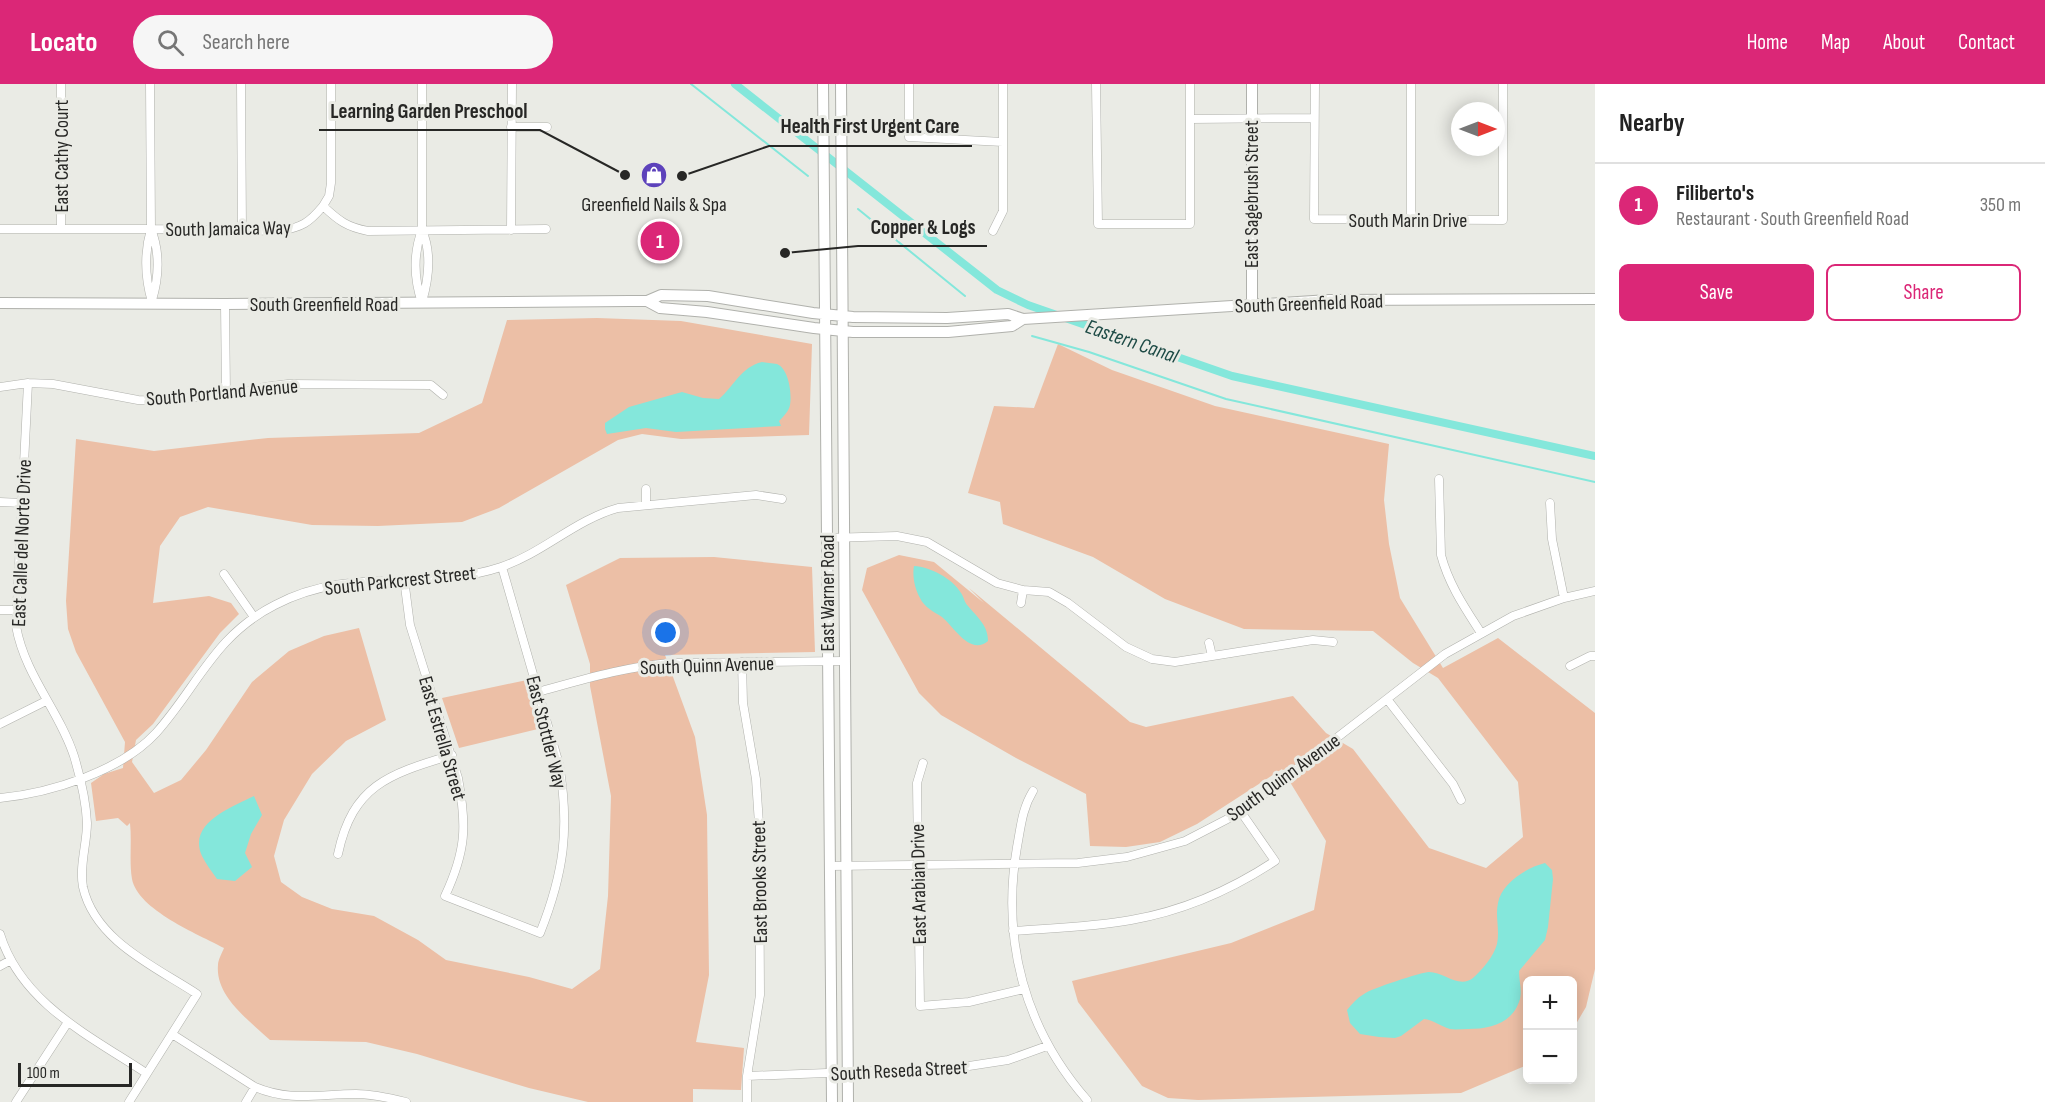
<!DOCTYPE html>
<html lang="en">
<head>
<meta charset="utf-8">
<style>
  body { margin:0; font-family:"Sofia Sans Condensed",sans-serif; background:#f6f6f6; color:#222 }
  .controls { position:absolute; right:18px; bottom:18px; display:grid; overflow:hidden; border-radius:9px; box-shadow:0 3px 15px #0003 }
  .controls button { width:54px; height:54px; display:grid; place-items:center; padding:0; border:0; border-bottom:2px solid #e0e0e0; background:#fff; color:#222; font:30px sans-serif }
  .compass { position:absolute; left:1451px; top:18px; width:54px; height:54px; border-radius:50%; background:#fff; box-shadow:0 3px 15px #0003; rotate:90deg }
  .scale { position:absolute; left:18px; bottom:15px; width:114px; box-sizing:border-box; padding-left:6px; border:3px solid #272725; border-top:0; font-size:16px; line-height:21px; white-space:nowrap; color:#272725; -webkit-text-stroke:4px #eaebe5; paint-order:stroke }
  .you { position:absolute; left:666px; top:549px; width:21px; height:21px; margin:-15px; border:4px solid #fff; border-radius:50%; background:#1a73e8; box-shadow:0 0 0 9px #1a73e833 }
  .badge { display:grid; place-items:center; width:39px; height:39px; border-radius:50%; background:#db2777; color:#fff; font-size:20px; font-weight:700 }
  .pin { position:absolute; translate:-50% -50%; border:3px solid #fff; box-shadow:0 2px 6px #0006 }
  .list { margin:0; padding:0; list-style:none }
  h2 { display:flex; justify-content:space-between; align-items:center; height:78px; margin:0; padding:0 24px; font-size:26px }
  h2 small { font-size:20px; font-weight:400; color:#767676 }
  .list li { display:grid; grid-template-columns:39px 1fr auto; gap:18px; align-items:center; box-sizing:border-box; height:84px; padding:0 24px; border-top:2px solid #e0e0e0 }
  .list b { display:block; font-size:22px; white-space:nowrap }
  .list p { margin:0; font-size:20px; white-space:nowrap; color:#767676 }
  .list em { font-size:20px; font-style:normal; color:#767676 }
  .actions { display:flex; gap:12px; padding:18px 24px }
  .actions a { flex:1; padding:14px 0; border:2px solid #db2777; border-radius:9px; text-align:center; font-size:21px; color:#db2777 }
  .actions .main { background:#db2777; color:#fff }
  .icon { flex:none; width:33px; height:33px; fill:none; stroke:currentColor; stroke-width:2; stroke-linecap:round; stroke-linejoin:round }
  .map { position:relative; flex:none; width:1595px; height:1018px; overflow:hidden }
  header { display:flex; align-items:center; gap:36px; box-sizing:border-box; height:84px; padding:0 30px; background:#db2777; color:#fff }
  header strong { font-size:28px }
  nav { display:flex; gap:33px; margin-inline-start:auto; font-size:21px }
  .search { width:420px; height:54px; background:#f6f6f6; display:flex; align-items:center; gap:15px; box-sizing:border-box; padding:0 21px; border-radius:33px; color:#767676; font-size:22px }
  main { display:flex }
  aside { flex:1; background:#fff }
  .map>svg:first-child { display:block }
  .green { fill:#ecbfa6 }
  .water { fill:#84e7db }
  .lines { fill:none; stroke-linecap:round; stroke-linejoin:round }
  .stream { stroke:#84e7db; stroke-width:2 }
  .canal { stroke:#84e7db; stroke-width:8 }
  .street-casing { stroke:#b0b1ac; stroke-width:9 }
  .secondary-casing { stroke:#b0b1ac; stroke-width:12 }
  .street { stroke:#fff; stroke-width:8 }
  .secondary { stroke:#fff; stroke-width:10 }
  .labels { text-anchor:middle; stroke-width:6; stroke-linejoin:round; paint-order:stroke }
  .street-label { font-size:20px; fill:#272725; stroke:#eaebe5 }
  .poi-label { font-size:20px; fill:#272725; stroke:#eaebe5 }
  .water-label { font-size:21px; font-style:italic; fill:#1e4b46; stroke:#eaebe5 }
  .leader { fill:none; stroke:#272725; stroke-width:2 }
  .callout-dot { fill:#272725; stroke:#eaebe5; stroke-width:2 }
  .callout-label { font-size:21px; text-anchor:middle; font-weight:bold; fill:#272725; stroke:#eaebe5; stroke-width:6; stroke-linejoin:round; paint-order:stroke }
</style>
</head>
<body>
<header>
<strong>Locato</strong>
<div class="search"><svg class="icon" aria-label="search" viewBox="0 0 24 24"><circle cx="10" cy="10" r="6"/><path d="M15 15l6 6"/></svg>Search here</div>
<nav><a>Home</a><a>Map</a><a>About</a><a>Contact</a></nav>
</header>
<main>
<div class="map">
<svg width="1595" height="1018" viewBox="0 0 1595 1018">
  <rect width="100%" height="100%" fill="#eaebe5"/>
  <!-- green -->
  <path class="green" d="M597 234 681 237 812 260 809 351 681 355 642 350 618 356 499 424 462 438 378 442 312 441 208 423 180 433 160 462 153 519 209 512 231 519 239 530 220 549 153 640 136 656 132 678 154 709 181 696 206 666 252 598 289 567 324 552 359 544 386 636 346 657 312 690 284 736 274 772 281 798 302 813 332 825 374 832 418 856 446 876 529 893 572 905 600 885 608 812 611 712 590 602V580L566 501 620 474 714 473 812 483 815 568 665 571 695 653 707 731 709 891 696 958 744 964 741 1006 693 1005V1018H588L529 1004 417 970 366 958 270 956C250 937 215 913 218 881 218 876 222 869 224 864 198 850 138 826 132 795 129 777 132 758 130 739L127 742 118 734 96 737 91 699 104 690 123 684 125 658 76 568 68 545 66 517 76 355 154 367 268 354 419 349 482 319 507 236Z
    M1058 260 1112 286 1215 322 1389 360 1384 416 1389 460 1400 514 1443 584 1498 554 1595 629V885L1586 923 1573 945 1572 896H1528L1527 981 1461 1009 1198 1016 1168 1014 1142 1002 1078 918 1072 897 1231 859 1314 826 1326 757 1282 685 1197 740 1160 758 1126 763 1090 762 1086 710 1016 674 941 631 919 609 862 506 867 484 899 471 934 478 984 519 969 504 1130 638 1146 643 1293 612 1326 649 1353 665 1429 764 1486 784 1523 753 1518 698 1438 594 1413 579 1373 547 1244 545 1165 515 1093 473 1003 440 1000 418 968 409 994 322 1034 324Z
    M527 596 542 644 459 664 442 614Z"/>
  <!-- water -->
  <path class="water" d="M762 278C766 279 772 279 777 280 789 285 792 310 790 321 789 327 783 333 779 337L781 342 676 348 646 344 607 350 605 345V339L629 323 682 308 703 314 719 315C734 302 741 283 762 278Z
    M914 482C930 483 952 494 961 509 964 513 964 518 968 522 977 533 988 541 988 557 970 572 954 543 942 533 934 528 924 523 920 514 915 505 912 492 914 482Z
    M254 712 262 731 251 750 245 769 252 783 235 797 217 795C212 788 206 780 202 772 187 739 232 723 254 712Z
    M1545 779 1552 786 1553 795 1548 843 1545 856 1519 887C1519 896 1522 906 1520 915 1513 939 1491 945 1468 945 1462 945 1455 946 1450 945 1440 942 1433 936 1424 935L1401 952 1395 954 1379 953 1360 950 1350 939 1347 926C1352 920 1357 914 1364 910 1370 905 1422 888 1429 888 1444 888 1459 905 1473 894 1482 886 1494 872 1497 860 1500 846 1495 832 1498 819 1501 799 1528 783 1545 779Z"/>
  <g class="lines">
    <!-- stream -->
    <path class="stream" d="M691 0 808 92
      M858 125 965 212
      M1032 252 1089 268 1226 315 1595 398"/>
    <!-- canal -->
    <path class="canal" d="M735 0 997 206 1028 221 1232 292 1595 372"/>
    <defs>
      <path id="street" d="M150 0 151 145C144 169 145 194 152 218
        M241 0 242 146
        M422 0V146C413 170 414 195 422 219
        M909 0V53L1003 58
        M1096 0 1098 140H1190V0
        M1315 0 1314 135 1503 136V0
        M1411 0V136
        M1190 35 1314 34
        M511 43H547
        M323 122 329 112 331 99V0
        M0 145H151L280 147C302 143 309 139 323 122 339 137 347 143 368 147L546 145
        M61 145V0
        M151 145C160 168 159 193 152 216
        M422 146C432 169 429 194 422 218
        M511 146 512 0
        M993 147 1003 127V0
        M225 220 226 310
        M28 299 16 542C25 592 59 626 74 672 80 692 86 717 87 739 87 760 79 782 83 803 95 857 156 883 197 910L129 1018
        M0 303 28 299 53 300 138 316 159 317 245 308 264 303 288 300 431 301 443 311
        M1439 395 1441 471C1449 501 1465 524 1481 549
        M646 405V420
        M0 418 22 419
        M1550 419 1552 455 1564 514
        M827 454 897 452 927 458 997 499 1023 506 1049 508 1068 519 1126 563 1152 575 1175 578 1313 556 1333 558
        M224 490 254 533
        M404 495 410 541 458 694C467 742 466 767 445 812L540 849C564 789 570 744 559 680L502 483
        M1021 519 1023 506
        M0 526H16
        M1209 559 1212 572
        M742 578 743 619 756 695 759 740 760 911 747 992V1018
        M1570 582 1590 572H1595
        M538 608C582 596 624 583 670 579L844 577
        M1387 615 1453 700 1461 716
        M0 640 46 617
        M923 679 917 699 920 922 969 918 1024 905
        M1033 707C1022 725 1021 742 1017 763 1001 857 1025 945 1087 1016
        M0 714C51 709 121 687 156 649 198 602 214 552 275 521 350 481 426 508 501 483 543 469 575 436 618 424L756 411 782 415
        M338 770C353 700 390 690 452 671
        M829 782 1078 779 1127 773 1185 757 1241 728 1445 570 1513 532 1564 514 1595 507
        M1013 847C1052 844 1093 843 1131 836 1183 827 1231 806 1275 777L1241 728
        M0 850C21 919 90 952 146 989
        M0 882 11 876
        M172 950 255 1003C290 1018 319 1010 356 1010 373 1010 390 1014 406 1018
        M747 992 956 984 1008 976 1047 962
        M16 1018 68 938
        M246 1018 255 1003"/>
      <path id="secondary" d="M823 0 832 1018
        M841 0 848 1018
        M647 217 660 224 707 228 814 244 853 248H948L1012 242 1023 235
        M0 219 225 220 630 217H647L661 211 708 212 813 229 853 233 947 234 1008 230 1023 235 1329 216 1595 215
        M1252 220V0"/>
    </defs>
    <!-- street casing -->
    <use href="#street" class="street-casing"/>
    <!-- secondary casing -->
    <use href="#secondary" class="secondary-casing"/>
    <!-- street -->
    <use href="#street" class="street"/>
    <!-- secondary -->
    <use href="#secondary" class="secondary"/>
  </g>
  <!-- icons -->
  <defs>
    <symbol id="shop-disc" viewBox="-11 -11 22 22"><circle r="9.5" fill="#5d42bb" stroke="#eaebe5"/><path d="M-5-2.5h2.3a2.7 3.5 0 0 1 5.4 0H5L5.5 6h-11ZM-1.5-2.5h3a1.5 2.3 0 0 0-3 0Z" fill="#fff"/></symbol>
  </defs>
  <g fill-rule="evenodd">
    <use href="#shop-disc" x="639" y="76" width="30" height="30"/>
  </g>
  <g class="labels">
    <!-- street labels -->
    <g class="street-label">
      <text transform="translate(61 72) rotate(-90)" y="7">East Cathy Court</text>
      <text transform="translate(1251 110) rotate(-90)" y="7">East Sagebrush Street</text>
      <text x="1408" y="143">South Marin Drive</text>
      <text transform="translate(228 144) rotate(-1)" y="7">South Jamaica Way</text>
      <text transform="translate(1309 219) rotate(-2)" y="7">South Greenfield Road</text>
      <text x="324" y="227">South Greenfield Road</text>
      <text transform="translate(222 308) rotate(-5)" y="7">South Portland Avenue</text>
      <text transform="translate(21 459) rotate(-88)" y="7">East Calle del Norte Drive</text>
      <text transform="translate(400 496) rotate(-6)" y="7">South Parkcrest Street</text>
      <text transform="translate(827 509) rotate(-90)" y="7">East Warner Road</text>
      <text transform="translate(707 581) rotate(-2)" y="7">South Quinn Avenue</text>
      <text transform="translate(547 648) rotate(76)" y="7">East Stottler Way</text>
      <text transform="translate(443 654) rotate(74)" y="7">East Estrella Street</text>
      <text transform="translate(1283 693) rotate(-36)" y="7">South Quinn Avenue</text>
      <text transform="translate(759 798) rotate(-91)" y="7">East Brooks Street</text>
      <text transform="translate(918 800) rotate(-91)" y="7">East Arabian Drive</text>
      <text transform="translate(899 986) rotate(-3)" y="7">South Reseda Street</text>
    </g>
    <!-- poi labels -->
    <g class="poi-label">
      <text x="654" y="127">Greenfield Nails &amp; Spa</text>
    </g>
    <!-- water labels -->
    <g class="water-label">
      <text transform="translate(1132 257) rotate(19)" y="7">Eastern Canal</text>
    </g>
  </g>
  <!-- callouts -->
  <path class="leader" d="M625 91L540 46H319M682 92L769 62H972M785 169L858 162H987"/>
  <g class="callout-dot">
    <circle cx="625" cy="91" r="6"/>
    <circle cx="682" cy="92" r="6"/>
    <circle cx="785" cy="169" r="6"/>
  </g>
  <g class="callout-label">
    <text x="429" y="34">Learning Garden Preschool</text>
    <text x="870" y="49">Health First Urgent Care</text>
    <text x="923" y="150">Copper &amp; Logs</text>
  </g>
</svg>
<div class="controls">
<button>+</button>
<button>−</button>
</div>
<svg class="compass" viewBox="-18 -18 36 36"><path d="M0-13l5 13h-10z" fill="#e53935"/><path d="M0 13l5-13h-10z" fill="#767676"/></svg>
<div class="scale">100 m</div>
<div class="you"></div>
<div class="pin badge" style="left:660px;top:157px">1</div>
</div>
<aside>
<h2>Nearby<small></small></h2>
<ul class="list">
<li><span class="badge">1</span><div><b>Filiberto's</b><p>Restaurant · South Greenfield Road</p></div><em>350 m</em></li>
</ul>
<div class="actions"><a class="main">Save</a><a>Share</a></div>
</aside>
</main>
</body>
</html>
